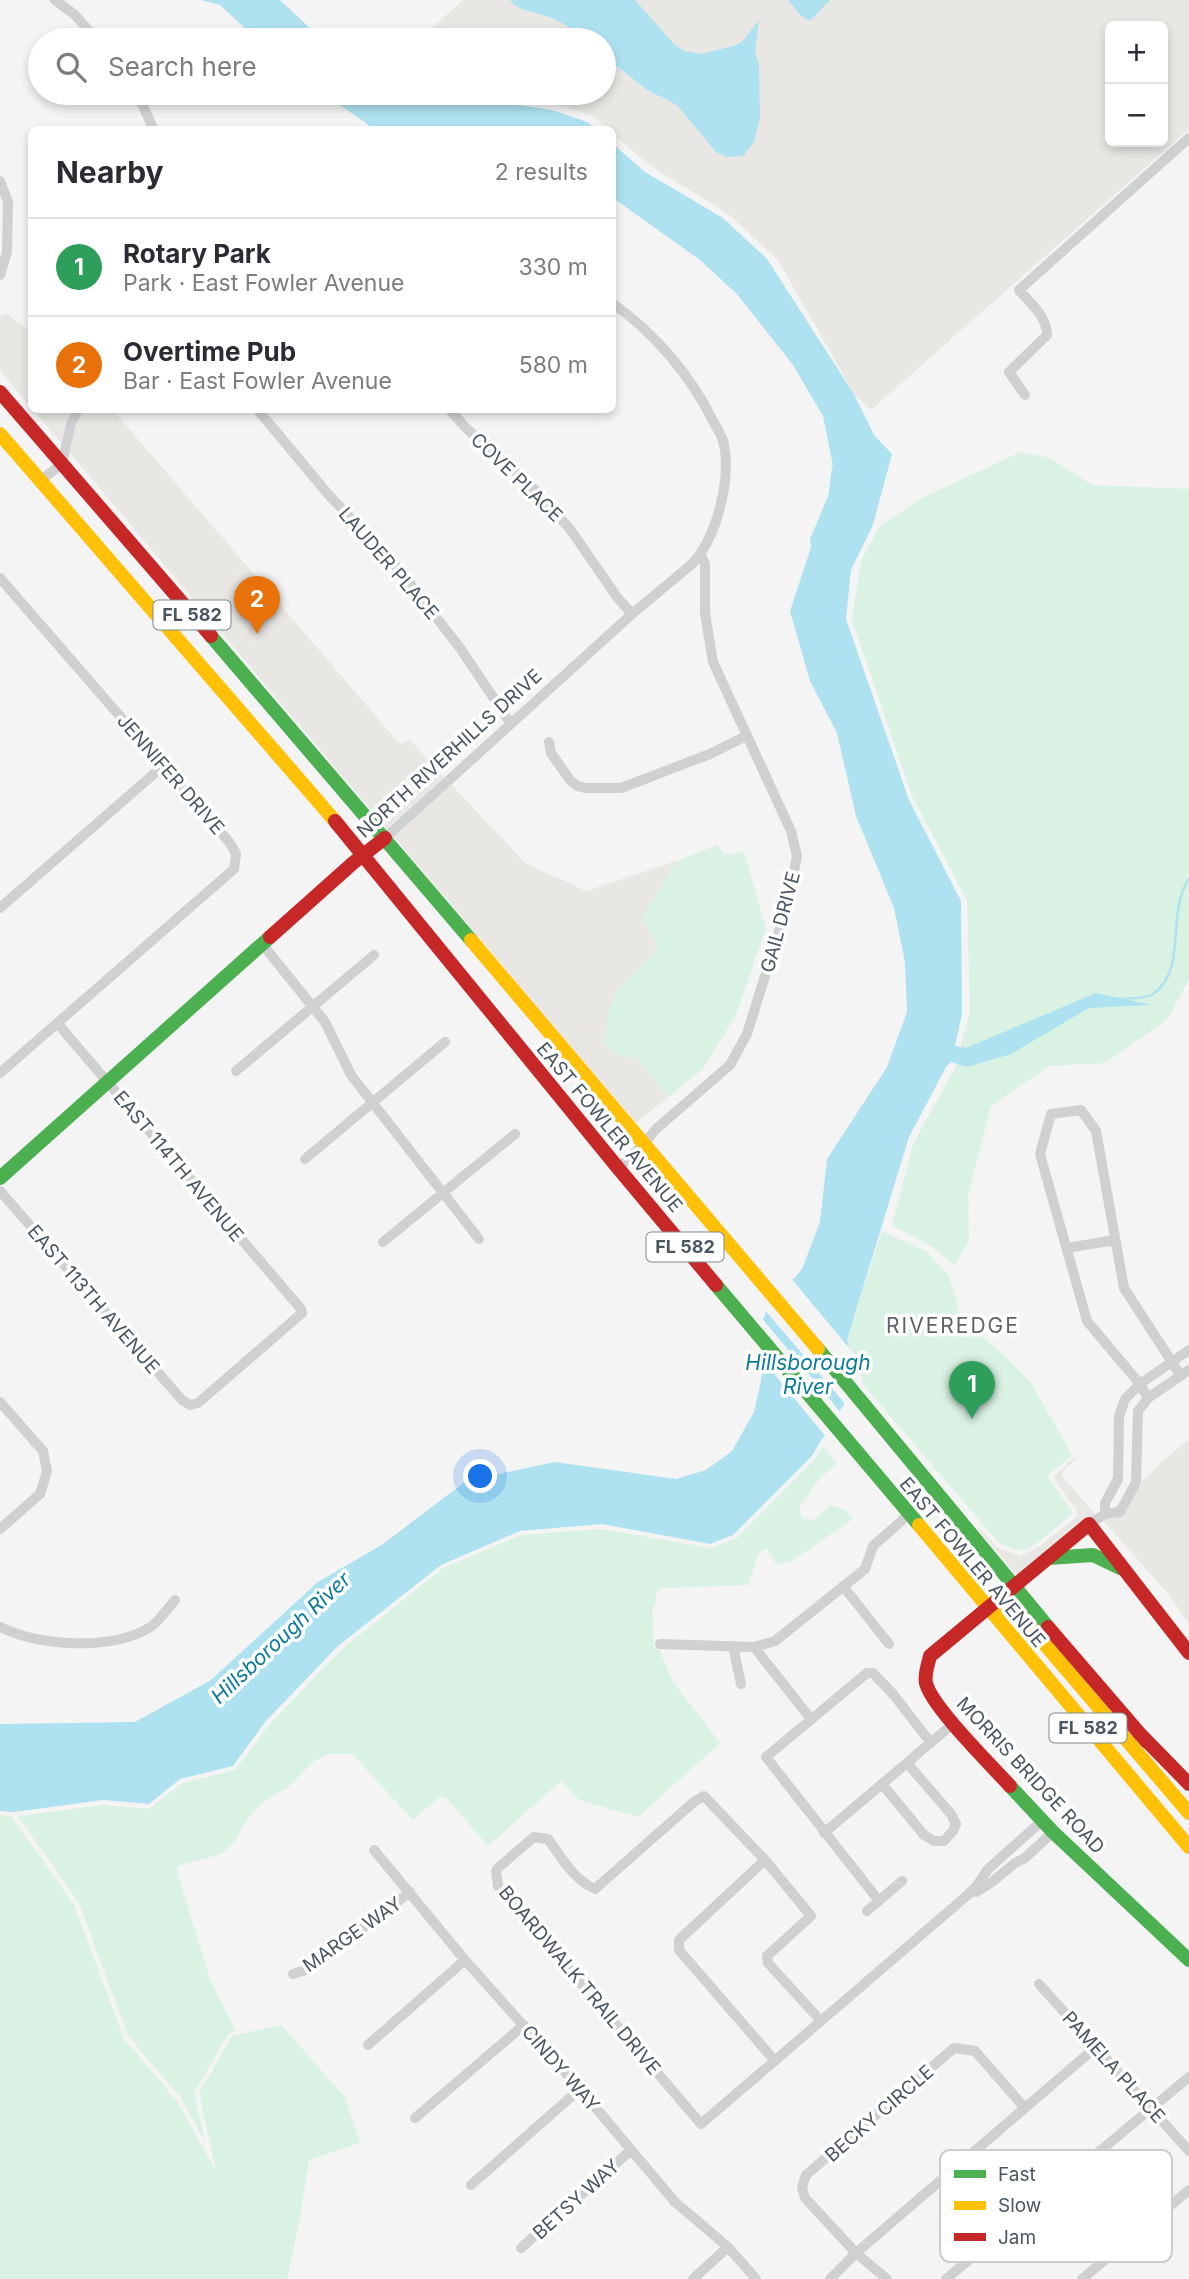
<!DOCTYPE html>
<html lang="en">
<head>
<meta charset="utf-8">
<style>
  body { margin:0; font-family:Inter,sans-serif; background:#f7f7f7; color:#2b2b33 }
  .controls { position:absolute; right:21px; top:21px; display:grid; overflow:hidden; border-radius:10px; box-shadow:0 4px 10px #0003 }
  .controls button { width:63px; height:63px; display:grid; place-items:center; padding:0; border:0; border-bottom:2px solid #e1e1e2; background:#fff; color:#2b2b33; font:35px sans-serif }
  .you { position:absolute; left:481px; top:1477px; width:24px; height:24px; margin:-18px; border:5px solid #fff; border-radius:50%; background:#1a73e8; box-shadow:0 0 0 10px #1a73e833 }
  .badge { display:grid; place-items:center; width:46px; height:46px; border-radius:50%; background:#868d94; color:#fff; font-size:23px; font-weight:700 }
  .pin { position:absolute; translate:-50% -58px; filter:drop-shadow(0 2px 4px #0008) }
  .pin::after { content:''; position:absolute; top:37px; width:24px; height:21px; background:inherit; clip-path:polygon(0 0,100% 0,50% 100%) }
  .list { margin:0; padding:0; list-style:none }
  h2 { display:flex; justify-content:space-between; align-items:center; height:91px; margin:0; padding:0 28px; font-size:30px }
  h2 small { font-size:23px; font-weight:400; color:#7c7c81 }
  .list li { display:grid; grid-template-columns:46px 1fr auto; gap:21px; align-items:center; box-sizing:border-box; height:98px; padding:0 28px; border-top:2px solid #e1e1e2 }
  .list b { display:block; font-size:26px; white-space:nowrap }
  .list p { margin:0; font-size:23px; white-space:nowrap; color:#7c7c81 }
  .list em { font-size:23px; font-style:normal; color:#7c7c81 }
  .icon { flex:none; width:38px; height:38px; fill:none; stroke:currentColor; stroke-width:2; stroke-linecap:round; stroke-linejoin:round }
  .map { position:relative; flex:none; width:1189px; height:2279px; overflow:hidden }
  .search { position:absolute; background:#fff; box-shadow:0 4px 10px #0003; left:28px; top:28px; width:588px; height:77px; display:flex; align-items:center; gap:18px; box-sizing:border-box; padding:0 24px; border-radius:38px; color:#7c7c81; font-size:26px }
  .panel { position:absolute; background:#fff; box-shadow:0 4px 10px #0003; left:28px; top:126px; width:588px; height:287px; border-radius:10px }
  .map>svg:first-child { display:block }
  .commercial { fill:#e8e7e3; fill-rule:evenodd }
  .green { fill:#d9f2e3 }
  .water { fill:#aee2f0 }
  .pier { fill:#f4f4f4 }
  .lines { fill:none; stroke-linecap:round; stroke-linejoin:round }
  .stream { stroke:#aee2f0; stroke-width:2.5 }
  .river { stroke:#aee2f0; stroke-width:18 }
  .street { stroke:#ced0d2; stroke-width:10 }
  .fast { stroke:#4caf50; stroke-width:14 }
  .slow { stroke:#ffc107; stroke-width:14 }
  .jam { stroke:#c62828; stroke-width:14 }
  .labels { text-anchor:middle; stroke-width:7; stroke-linejoin:round; paint-order:stroke }
  .shield { fill:#fff; stroke:#808990; stroke-width:2 }
  .shield-label { font-size:18px; font-weight:bold; fill:#4a5661 }
  .street-label { font-size:19px; fill:#4a5661; stroke:#fff }
  .neighbourhood-label { font-size:21px; letter-spacing:2px; fill:#5f6368; stroke:#fff }
  .water-label { font-size:21px; font-style:italic; fill:#0c7c9b; stroke:#fff }
  .key { fill:#fff; stroke:#c9ccd0; stroke-width:2 }
  .key-label { font-size:19px; fill:#4a5661 }
</style>
</head>
<body>
<div class="map">
<svg width="1189" height="2279" viewBox="0 0 1189 2279">
  <rect width="100%" height="100%" fill="#f4f4f4"/>
  <!-- commercial -->
  <path class="commercial" d="M463 0H1189V129L871 410 854 394 778 260 728 214 648 164 613 134 612 130 608 129 591 115 557 105 490 93H604V40H418ZM1110 26H1163V142H1110Z
    M6 313 31 332V408L0 370V316Z
    M33 410H72L66 422 61 443Z
    M84 410H113L398 742 403 743 409 739 444 777 387 829 70 453 76 426Z
    M451 784 525 863 586 891 679 860 671 869 641 921 654 937 657 947 645 963 618 989 619 1055 637 1058 668 1097 636 1123 394 837Z
    M1189 1439V1624L1170 1596 1101 1518 1128 1497 1157 1466Z
    M1075 1457H1079L1063 1471 1062 1476 1095 1514 1017 1576 980 1531 981 1530 998 1548 1020 1556 1039 1547 1077 1516V1511L1053 1477Z"/>
  <!-- green -->
  <path class="green" d="M1020 452 1050 458 1092 485 1189 489V979L1167 1020 1105 1063 1049 1066 991 1106 968 1197 969 1242 954 1265 932 1247 892 1225 914 1142 955 1068 970 1011 967 900 912 796 852 620 861 561 880 526 924 497Z
    M717 845 724 855 744 852 766 928 736 1015 702 1070 668 1097 637 1058 619 1055 606 1045C605 1013 610 995 634 973 642 964 651 958 657 947L654 937 641 921 671 869 679 860Z
    M882 1231 926 1251 948 1274 962 1320 1007 1358 1031 1383 1072 1455 1047 1476 1073 1513 1036 1544 1022 1551 1000 1544 859 1380 847 1340Z
    M823 1447 837 1464 820 1478 799 1507 802 1518 814 1520 831 1505 845 1510 853 1519 792 1561 776 1564 766 1548 757 1556 749 1585 662 1588 657 1592 655 1606 652 1608 654 1649H659L673 1682 720 1743 638 1817 579 1800 561 1781 488 1846 446 1798 440 1797 413 1820 352 1754H329L314 1761 286 1789 270 1797 257 1808 244 1824 234 1842 221 1854 178 1866 177 1871 210 1979 236 2031 228 2034 194 2093 205 2142 181 2098 128 2036 79 1903 18 1816 103 1805 149 1809 182 1783 235 1770 269 1725 341 1650 443 1568 521 1535 601 1529 711 1548 737 1538 814 1460Z
    M0 1815 12 1817 74 1905 124 2039 177 2101 216 2171 199 2093 232 2036 281 2025 345 2097 360 2143 309 2160 299 2223 287 2279H0Z"/>
  <!-- water -->
  <path class="water" d="M201 0H280L311 29 330 40H258L220 5Z
    M510 0H635L673 43 684 51 701 54 733 46 742 42 759 20 755 52 759 64 760 118 754 142 743 156 727 157 716 152 677 105 647 90 604 56V40H586C575 30 560 21 546 16 533 11 519 12 510 0Z
    M788 0H830L810 21 800 15Z
    M323 93H436L552 110 587 122 596 129H374Z
    M613 144 645 172 723 218 767 259 854 394 874 435 892 454 873 525 851 570 846 619 909 800 961 901 962 1014 955 1046 966 1048 1096 993 1152 1005 1089 1008 1011 1054 967 1067 951 1062 946 1067 909 1137 847 1340 859 1380 811 1457 733 1535 710 1544 602 1524 520 1531 441 1565 338 1646 265 1722 233 1766 180 1779 149 1804 103 1800 14 1812 0 1811V1724L135 1722 211 1680 318 1582 383 1544 466 1481 555 1462 676 1479 706 1470 732 1451 754 1412 764 1367 757 1337 777 1281 794 1279 802 1269 820 1222 827 1159 887 1067 907 1012 905 962 894 908 856 816 837 733 810 681 790 611 815 535 841 505 823 416 793 365 737 294 700 260 613 198Z"/>
  <!-- pier -->
  <path class="pier" d="M789 1276 855 1355 863 1380 847 1406 763 1308 773 1279Z
    M760 1316 842 1414 827 1438 757 1353 753 1336Z"/>
  <g class="lines">
    <!-- stream -->
    <path class="stream" d="M1119 999C1129 998 1144 999 1152 995 1189 970 1165 913 1189 879"/>
    <!-- river -->
    <path class="river" d="M819 541 837 498 841 468"/>
    <!-- street -->
    <path class="street" d="M55 0 75 15 97 40
      M137 93 154 130
      M0 181 8 202 7 252 0 275
      M1025 395 1009 372 1047 335C1047 316 1030 303 1019 290L1189 138
      M258 410 327 493 402 573 460 648 511 724
      M450 410 465 427 533 488 570 529 617 597 632 614
      M41 480 62 464 71 424 78 410
      M0 578 230 843 236 854 234 869 0 1073
      M549 742 551 753 570 780 577 786 586 788H621L710 754 746 736
      M385 838 632 614 692 564C717 537 731 480 724 444 722 435 716 427 712 419 690 375 654 332 612 303
      M0 908 163 766
      M263 945 325 1022 351 1075 479 1239
      M236 1071 374 955
      M305 1159 445 1042
      M618 1168 643 1145 656 1129 730 1065 747 1034 788 902 797 856 791 831 713 662 705 613V564L701 555
      M0 1191 182 1400 190 1405 198 1403 302 1313 301 1309 58 1024
      M383 1242 515 1134
      M1067 1248 1115 1240
      M1148 1398 1140 1384 1087 1321 1040 1154 1051 1114 1081 1110 1096 1131 1124 1288 1181 1376
      M0 1402 43 1451 47 1471 40 1494 0 1529
      M1105 1514V1503L1118 1479 1119 1416 1125 1399 1140 1384 1189 1350
      M1089 1524 1105 1514 1120 1512 1136 1482 1138 1411 1148 1398 1189 1370
      M843 1586 889 1644
      M0 1627C40 1646 109 1651 149 1628 159 1622 167 1609 175 1600
      M660 1644 754 1647 775 1641 865 1569 873 1546 908 1515
      M733 1646 741 1684
      M754 1647 811 1719
      M882 1784 924 1835 934 1841H944L953 1831 956 1824 951 1814 907 1763
      M824 1833 954 1723
      M374 1850 465 1960 580 2089 675 2202 728 2247 756 2279
      M765 1860 679 1940V1950L775 2061
      M976 1892 992 1882 1015 1863 1025 1858 1053 1832
      M879 1901 766 1757 867 1673H873L893 1694 931 1743
      M867 1911 902 1881
      M293 1974 309 1969 410 1892
      M1039 1984 1189 2151
      M821 2021 768 1963 767 1956 811 1916 765 1860 704 1796 695 1801 595 1889C574 1880 561 1857 548 1839L534 1837 499 1867 496 1871 498 1886 701 2124 963 1899 976 1887 988 1869 1042 1821
      M368 2045 465 1960
      M415 2118 524 2025
      M471 2185 580 2089
      M521 2248 631 2150
      M693 2279 728 2247
      M830 2279 856 2253 1096 2047
      M887 2279 856 2253 805 2198 802 2187 806 2175 954 2048 975 2051 1024 2107
      M946 2279 1189 2077
      M1082 2279 1189 2190"/>
    <!-- fast -->
    <path class="fast" d="M211 636 471 940
      M0 1178 270 937
      M716 1285 919 1525
      M818 1349 1048 1627
      M1048 1558 1093 1555 1120 1568
      M1010 1786 1053 1832 1189 1960"/>
    <!-- slow -->
    <path class="slow" d="M0 434 335 821
      M471 940 818 1349
      M919 1525 1189 1847
      M987 1608 1004 1606 1017 1612 1189 1813"/>
    <!-- jam -->
    <path class="jam" d="M0 392 211 636
      M335 821 618 1168 716 1285
      M270 937 353 863 385 838
      M1048 1627 1147 1742
      M1139 1733 1189 1784
      M1010 1786C992 1766 931 1706 926 1683 924 1675 928 1665 930 1656L1089 1524 1189 1653"/>
  </g>
  <g class="labels">
    <!-- shield labels -->
    <g class="shield">
      <rect x="153.5" y="600.5" width="77" height="29" rx="5"/>
      <rect x="646.5" y="1232.5" width="77" height="29" rx="5"/>
      <rect x="1049.5" y="1713.5" width="77" height="29" rx="5"/>
    </g>
    <g class="shield-label">
      <text x="192" y="621">FL 582</text>
      <text x="685" y="1253">FL 582</text>
      <text x="1088" y="1734">FL 582</text>
    </g>
    <!-- street labels -->
    <g class="street-label">
      <text transform="translate(517 477) rotate(44)" y="7">COVE PLACE</text>
      <text transform="translate(389 563) rotate(49)" y="7">LAUDER PLACE</text>
      <text transform="translate(449 753) rotate(-42)" y="7">NORTH RIVERHILLS DRIVE</text>
      <text transform="translate(171 774) rotate(49)" y="7">JENNIFER DRIVE</text>
      <text transform="translate(780 922) rotate(-75)" y="7">GAIL DRIVE</text>
      <text transform="translate(610 1127) rotate(50)" y="7">EAST FOWLER AVENUE</text>
      <text transform="translate(179 1166) rotate(50)" y="7">EAST 114TH AVENUE</text>
      <text transform="translate(94 1299) rotate(49)" y="7">EAST 113TH AVENUE</text>
      <text transform="translate(973 1562) rotate(50)" y="7">EAST FOWLER AVENUE</text>
      <text transform="translate(1031 1775) rotate(47)" y="7">MORRIS BRIDGE ROAD</text>
      <text transform="translate(352 1934) rotate(-35)" y="7">MARGE WAY</text>
      <text transform="translate(580 1980) rotate(50)" y="7">BOARDWALK TRAIL DRIVE</text>
      <text transform="translate(1114 2067) rotate(48)" y="7">PAMELA PLACE</text>
      <text transform="translate(561 2068) rotate(49)" y="7">CINDY WAY</text>
      <text transform="translate(879 2113) rotate(-41)" y="7">BECKY CIRCLE</text>
      <text transform="translate(576 2199) rotate(-42)" y="7">BETSY WAY</text>
    </g>
    <!-- neighbourhood labels -->
    <g class="neighbourhood-label">
      <text x="953" y="1333">RIVEREDGE</text>
    </g>
    <!-- water labels -->
    <g class="water-label">
      <text x="808" y="1370">Hillsborough<tspan x="808" dy="24">River</tspan></text>
      <text transform="translate(281 1638) rotate(-43)" y="7">Hillsborough River</text>
    </g>
  </g>
  <!-- legend -->
  <rect x="940" y="2150" width="232" height="112" rx="10" class="key"/>
  <rect x="954" y="2170" width="32" height="8" fill="#4caf50"/>
  <rect x="954" y="2201" width="32" height="9" fill="#ffc107"/>
  <rect x="954" y="2233" width="32" height="8" fill="#c62828"/>
  <g class="key-label">
    <text x="998" y="2181">Fast</text>
    <text x="998" y="2212">Slow</text>
    <text x="998" y="2244">Jam</text>
  </g>
</svg>
<div class="controls">
<button>+</button>
<button>−</button>
</div>
<div class="you"></div>
<div class="pin badge" style="left:972px;top:1419px;background:#2e9e5b">1</div>
<div class="pin badge" style="left:257px;top:634px;background:#e8710a">2</div>
<div class="search"><svg class="icon" aria-label="search" viewBox="0 0 24 24"><circle cx="10" cy="10" r="6"/><path d="M15 15l6 6"/></svg>Search here</div>
<section class="panel">
<h2>Nearby<small>2 results</small></h2>
<ul class="list">
<li><span class="badge" style="background:#2e9e5b">1</span><div><b>Rotary Park</b><p>Park · East Fowler Avenue</p></div><em>330 m</em></li>
<li><span class="badge" style="background:#e8710a">2</span><div><b>Overtime Pub</b><p>Bar · East Fowler Avenue</p></div><em>580 m</em></li>
</ul>
</section>
</div>
</body>
</html>
